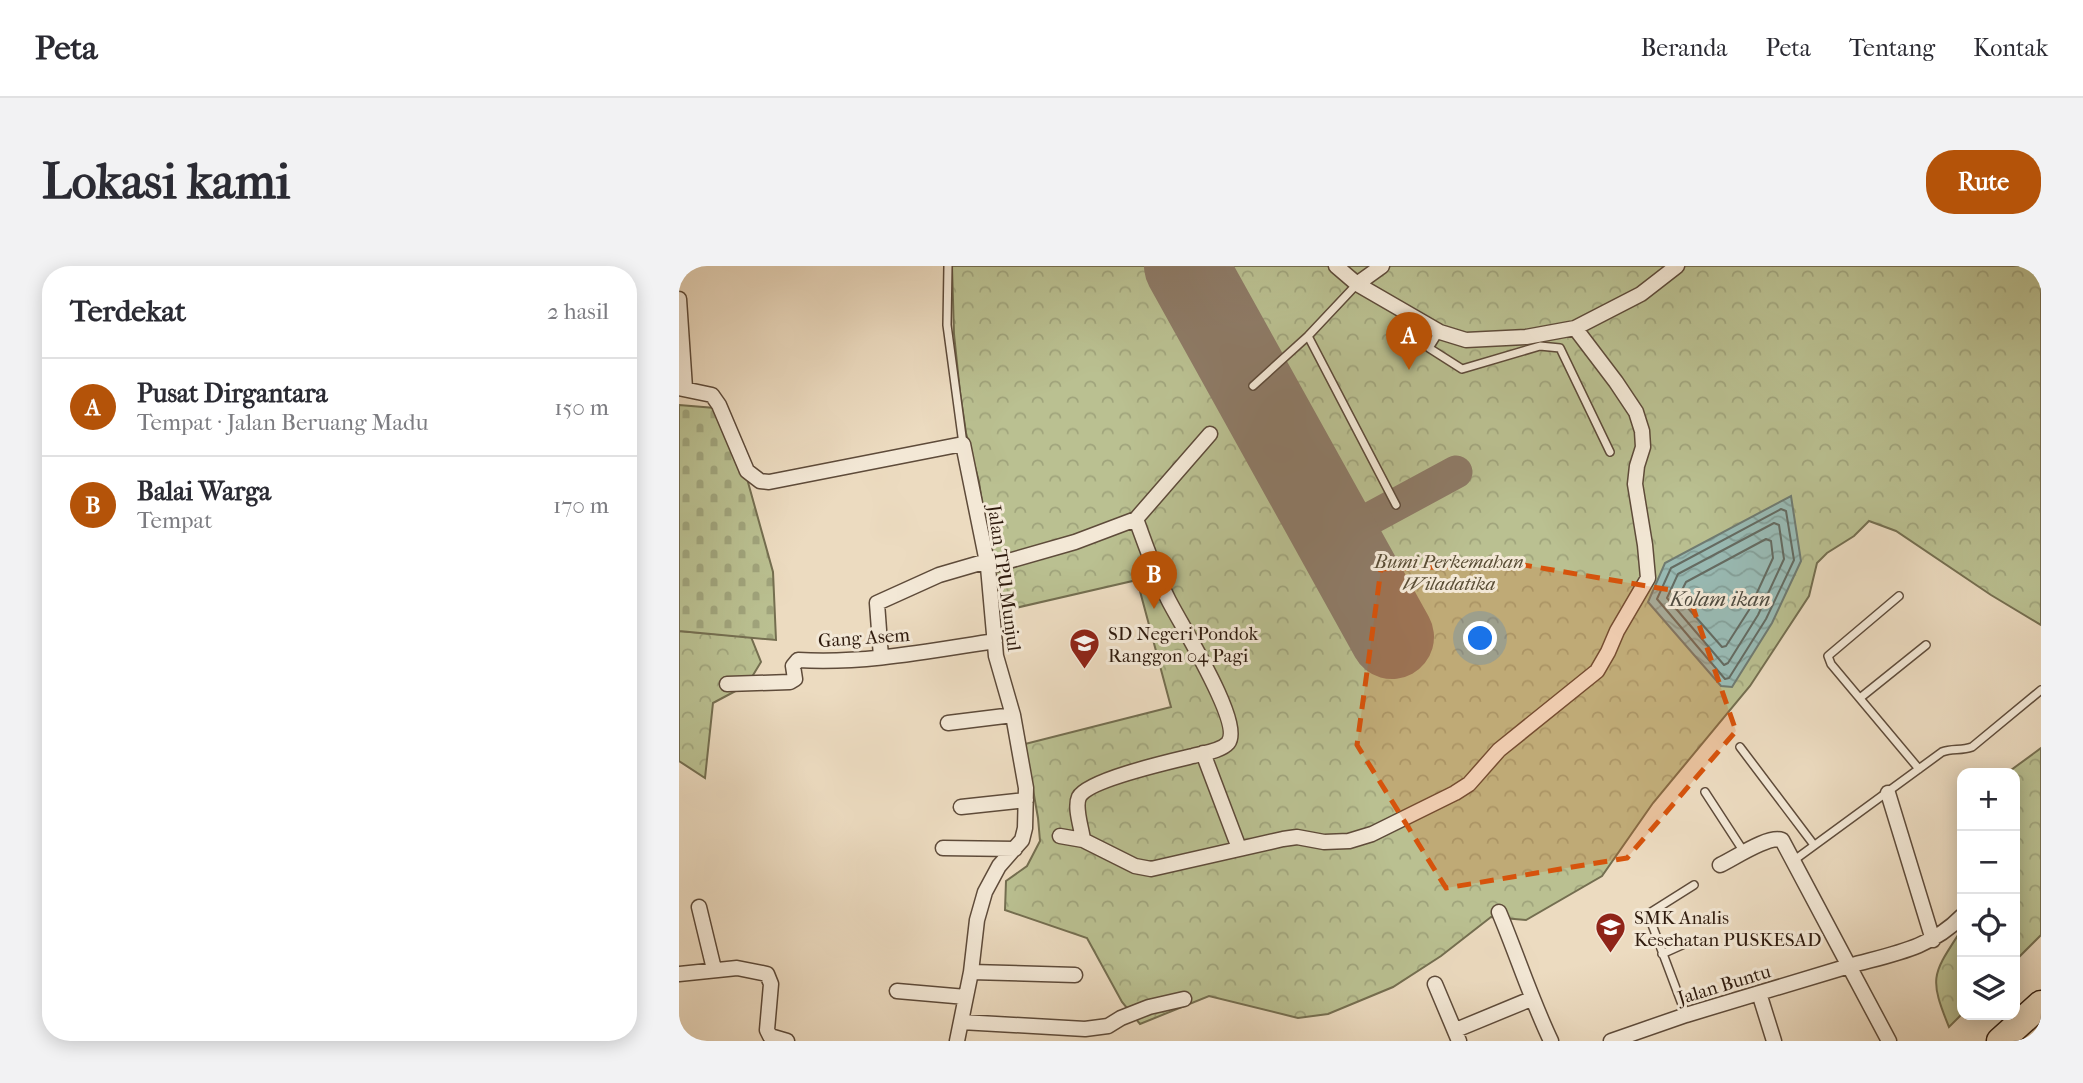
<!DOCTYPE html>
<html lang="id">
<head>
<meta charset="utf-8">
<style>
  body { margin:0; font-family:"IM FELL French Canon",serif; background:#f2f2f3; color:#2b2b33 }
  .controls { position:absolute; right:21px; bottom:21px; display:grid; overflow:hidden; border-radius:14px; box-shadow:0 4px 18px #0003 }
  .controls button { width:63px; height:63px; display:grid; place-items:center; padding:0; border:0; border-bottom:2px solid #e1e1e2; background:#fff; color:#2b2b33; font:35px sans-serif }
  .you { position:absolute; left:802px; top:373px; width:24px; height:24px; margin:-18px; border:5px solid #fff; border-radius:50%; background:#1a73e8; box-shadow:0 0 0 10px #1a73e833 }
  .badge { display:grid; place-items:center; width:46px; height:46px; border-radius:50%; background:#b45309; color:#fff; font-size:23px; font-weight:700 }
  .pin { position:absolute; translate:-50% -58px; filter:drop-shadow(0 2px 4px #0008) }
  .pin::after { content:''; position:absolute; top:37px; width:24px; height:21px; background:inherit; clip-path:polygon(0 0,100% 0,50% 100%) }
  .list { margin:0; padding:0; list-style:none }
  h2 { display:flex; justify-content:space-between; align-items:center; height:91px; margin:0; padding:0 28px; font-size:30px }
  h2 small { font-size:23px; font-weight:400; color:#7c7c81 }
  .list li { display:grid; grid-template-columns:46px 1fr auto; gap:21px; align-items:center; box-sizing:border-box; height:98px; padding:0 28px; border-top:2px solid #e1e1e2 }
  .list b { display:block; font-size:26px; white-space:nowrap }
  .list p { margin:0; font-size:23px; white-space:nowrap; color:#7c7c81 }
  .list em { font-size:23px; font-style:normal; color:#7c7c81 }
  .icon { flex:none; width:38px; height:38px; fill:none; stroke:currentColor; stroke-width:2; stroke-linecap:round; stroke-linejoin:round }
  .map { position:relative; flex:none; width:1362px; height:775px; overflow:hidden; border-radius:28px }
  header { display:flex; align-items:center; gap:42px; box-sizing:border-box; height:98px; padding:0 35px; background:#fff; border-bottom:2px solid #e1e1e2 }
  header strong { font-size:33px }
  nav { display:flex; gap:38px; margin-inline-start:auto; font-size:24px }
  .intro { display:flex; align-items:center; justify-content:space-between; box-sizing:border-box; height:168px; padding:0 42px }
  h1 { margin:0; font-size:49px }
  .button { padding:18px 32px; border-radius:28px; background:#b45309; color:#fff; font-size:24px; font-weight:700 }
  main { display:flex; gap:42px; padding:0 42px }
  aside { flex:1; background:#fff; border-radius:28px; box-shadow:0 4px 18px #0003 }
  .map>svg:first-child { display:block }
  .forest { fill:url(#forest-crowns); stroke:#746e50; stroke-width:2 }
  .cemetery { fill:url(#cemetery-stones); stroke:#746e50; stroke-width:2 }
  .water { fill:url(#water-waves); stroke:#6f7b72; stroke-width:2 }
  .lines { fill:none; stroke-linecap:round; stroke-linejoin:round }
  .shore { stroke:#646b62; stroke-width:2 }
  .taxiway { stroke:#8e7b67; stroke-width:33 }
  .runway { stroke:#8e7b67; stroke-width:84 }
  .service-casing { stroke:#5e4b3a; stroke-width:10 }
  .minor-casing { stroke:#5e4b3a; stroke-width:17 }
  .motorway-casing { stroke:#2f1b0e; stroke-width:29 }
  .service { stroke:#f3e8d6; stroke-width:7 }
  .minor { stroke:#f3e8d6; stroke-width:14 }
  .motorway { stroke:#ecdbc0; stroke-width:26 }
  .marked { fill:#d6530c; fill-opacity:0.2; stroke:#d6530c; stroke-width:5; stroke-dasharray:14 9; stroke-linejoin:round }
  .labels { text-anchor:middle; stroke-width:6; stroke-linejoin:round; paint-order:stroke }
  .park-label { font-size:19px; font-style:italic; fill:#594d35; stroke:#f3e8d6 }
  .street-label { font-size:19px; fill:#2f1b0e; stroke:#f3e8d6 }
  .poi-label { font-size:19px; fill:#2f1b0e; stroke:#f3e8d6; text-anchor:start }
  .water-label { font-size:21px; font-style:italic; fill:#4f4b40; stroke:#f3e8d6 }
</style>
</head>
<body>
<header>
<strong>Peta</strong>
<nav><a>Beranda</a><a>Peta</a><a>Tentang</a><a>Kontak</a></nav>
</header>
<div class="intro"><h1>Lokasi kami</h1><a class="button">Rute</a></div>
<main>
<aside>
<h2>Terdekat<small>2 hasil</small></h2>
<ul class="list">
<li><span class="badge">A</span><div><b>Pusat Dirgantara</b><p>Tempat · Jalan Beruang Madu</p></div><em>150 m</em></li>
<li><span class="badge">B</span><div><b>Balai Warga</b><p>Tempat</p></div><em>170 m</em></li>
</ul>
</aside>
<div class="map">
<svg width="1362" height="775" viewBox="0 0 1362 775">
  <defs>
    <pattern id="forest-crowns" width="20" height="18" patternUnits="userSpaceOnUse" patternTransform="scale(1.75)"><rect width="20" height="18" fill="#bac091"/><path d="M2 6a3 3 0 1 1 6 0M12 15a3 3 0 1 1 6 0" fill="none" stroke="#a0a47c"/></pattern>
    <pattern id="cemetery-stones" width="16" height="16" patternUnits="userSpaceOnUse" patternTransform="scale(1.75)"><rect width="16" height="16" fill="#bac091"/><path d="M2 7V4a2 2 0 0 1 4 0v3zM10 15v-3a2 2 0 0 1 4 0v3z" fill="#a0a47c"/></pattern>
    <pattern id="water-waves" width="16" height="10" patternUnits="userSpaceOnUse" patternTransform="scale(1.75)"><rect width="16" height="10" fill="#99bbb5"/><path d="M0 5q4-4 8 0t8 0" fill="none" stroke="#84a09a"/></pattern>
  </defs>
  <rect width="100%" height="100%" fill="#ecdbc0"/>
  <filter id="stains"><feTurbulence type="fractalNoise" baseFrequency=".00286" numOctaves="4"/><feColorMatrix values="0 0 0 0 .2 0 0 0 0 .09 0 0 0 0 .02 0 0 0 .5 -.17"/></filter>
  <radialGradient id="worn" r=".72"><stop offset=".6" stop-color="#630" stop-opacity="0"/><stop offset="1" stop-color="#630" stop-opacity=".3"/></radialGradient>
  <!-- forest -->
  <path class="forest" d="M273 0H1362V359L1312 329 1217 265 1190 255 1175 270 1148 287 1138 297 1130 330 1071 420 974 537 923 610 847 654 812 651 762 690 714 721 649 748 619 752 530 730 461 758 443 736 408 672 326 644 327 615 348 600 361 575 359 552 346 478 492 441 458 314 319 346 300 216 287 167 281 126 275 68Z
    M0 365 72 371 82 396 68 419 34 437 26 512 0 495Z
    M1362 482V669L1336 695V507H1328Z
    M1283 663V748L1270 761C1249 710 1254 708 1283 663Z"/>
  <!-- cemetery -->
  <path class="cemetery" d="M0 139 36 142 67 209 94 306 97 374 0 365Z"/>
  <!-- water -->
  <path class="water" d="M1112 230 1122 295 1093 357 1053 421 1042 420 969 336 986 297Z"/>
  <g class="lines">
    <!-- shore -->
    <path class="shore" d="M1102 243 1107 245 1115 294 1087 353 1050 412 1046 413 978 333 992 302Z
      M1095 257 1100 259 1105 293 1079 349 1049 397 1045 399 988 332 999 308Z
      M1087 273 1092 275 1094 292 1070 344 1047 380 1043 381 1001 333 1000 330 1007 316Z"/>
    <!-- taxiway -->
    <path class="taxiway" d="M657 271 777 206"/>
    <!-- runway -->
    <path class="runway" d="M507 0 713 371"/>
    <defs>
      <path id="service" d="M269 0 268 59 284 178
        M760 66 750 82 783 103 861 80 881 82 931 186
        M629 70 717 239
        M574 120 629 70 678 18
        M1220 330 1149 390 1152 398 1240 503
        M1181 432 1247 379
        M1061 481 1135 579
        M1026 526 1065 586
        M1114 595 1263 486C1273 482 1282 485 1293 481L1362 424
        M983 688 1012 675
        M1007 749 969 648 1015 619"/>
      <path id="minor" d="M657 0 678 18 761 66 787 74 847 71 896 62 962 28 998 0
        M678 18 703 0
        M0 33 6 122
        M0 122 33 129 40 139 68 205 81 215 90 216 284 178 309 301 317 390 334 449 347 522 346 562 343 574 320 600 306 626 298 654 292 706 278 775
        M531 168 457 253C467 280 476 307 489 333 500 356 565 457 549 477 542 485 524 487 514 490 493 495 409 514 400 531 395 542 403 563 404 574L456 600 472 603 604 573 618 571 645 576 670 575 693 568 776 527 790 518 820 484 918 405 929 386 938 365 969 312 966 279 956 218 958 200 964 181 963 165 957 146 937 116 896 62
        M312 300 396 276 457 253
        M202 391 198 337 260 309 308 295
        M48 418 111 416 116 413 114 400 119 394C186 398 250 385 316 375
        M269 457 334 449
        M524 487 560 582
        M1209 527 1254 674
        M282 541 347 534
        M381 570 404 574
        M264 582 336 583
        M1041 599C1056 592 1089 569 1103 574L1170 700C1213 688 1251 683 1283 650
        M20 641 35 703
        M820 646C838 689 852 733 872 775
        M292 706 396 709
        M0 708 58 702 88 708 92 718 88 764 91 770 108 775
        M756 718 780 775
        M218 725 287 731
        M1080 727 1095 775
        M282 756 406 763 429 760 442 752 470 741 505 733
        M777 764 852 733
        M932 775 1007 749 1170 700 1210 775"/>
      <path id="motorway" d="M1321 775 1362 738"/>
    </defs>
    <!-- service casing -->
    <use href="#service" class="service-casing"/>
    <!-- minor casing -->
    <use href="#minor" class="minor-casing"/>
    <!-- motorway casing -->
    <use href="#motorway" class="motorway-casing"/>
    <!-- service -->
    <use href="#service" class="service"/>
    <!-- minor -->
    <use href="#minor" class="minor"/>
    <!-- motorway -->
    <use href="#motorway" class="motorway"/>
  </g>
  <!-- marked area -->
  <path class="marked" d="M839 298 1009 327 1057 465 948 592 767 622 678 479 702 303Z"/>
  <!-- icons -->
  <defs>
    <symbol id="school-pin" viewBox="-11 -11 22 30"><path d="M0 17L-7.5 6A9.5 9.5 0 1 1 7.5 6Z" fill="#8f2418" stroke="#f3e8d6"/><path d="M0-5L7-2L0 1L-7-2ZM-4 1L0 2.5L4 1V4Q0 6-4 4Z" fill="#fff"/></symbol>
  </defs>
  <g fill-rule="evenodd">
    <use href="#school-pin" x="388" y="360" width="35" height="47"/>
    <use href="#school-pin" x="914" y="644" width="35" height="47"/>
  </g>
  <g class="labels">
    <!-- park labels -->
    <g class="park-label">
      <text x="770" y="302">Bumi Perkemahan<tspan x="770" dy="22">Wiladatika</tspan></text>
    </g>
    <!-- street labels -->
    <g class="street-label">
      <text transform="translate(326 312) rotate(82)" y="7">Jalan TPU Munjul</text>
      <text transform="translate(185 371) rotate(-4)" y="7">Gang Asem</text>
      <text transform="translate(1045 718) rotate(-17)" y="7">Jalan Buntu</text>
    </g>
    <!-- poi labels -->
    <g class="poi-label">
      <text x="429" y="374">SD Negeri Pondok<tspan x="429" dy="22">Ranggon 04 Pagi</tspan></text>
      <text x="955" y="658">SMK Analis<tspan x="955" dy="22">Kesehatan PUSKESAD</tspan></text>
    </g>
    <!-- water labels -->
    <g class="water-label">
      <text x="1041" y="340">Kolam ikan</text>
    </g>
  </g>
  <rect width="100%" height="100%" filter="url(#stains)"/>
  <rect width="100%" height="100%" fill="url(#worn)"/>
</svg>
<div class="controls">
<button>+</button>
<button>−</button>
<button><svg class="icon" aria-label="locate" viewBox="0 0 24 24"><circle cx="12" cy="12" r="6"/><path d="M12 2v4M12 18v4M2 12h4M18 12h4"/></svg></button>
<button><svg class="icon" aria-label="layers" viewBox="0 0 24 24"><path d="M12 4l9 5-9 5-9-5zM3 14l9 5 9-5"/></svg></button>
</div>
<div class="you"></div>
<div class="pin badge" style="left:730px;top:104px">A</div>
<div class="pin badge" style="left:475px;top:343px">B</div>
</div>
</main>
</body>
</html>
